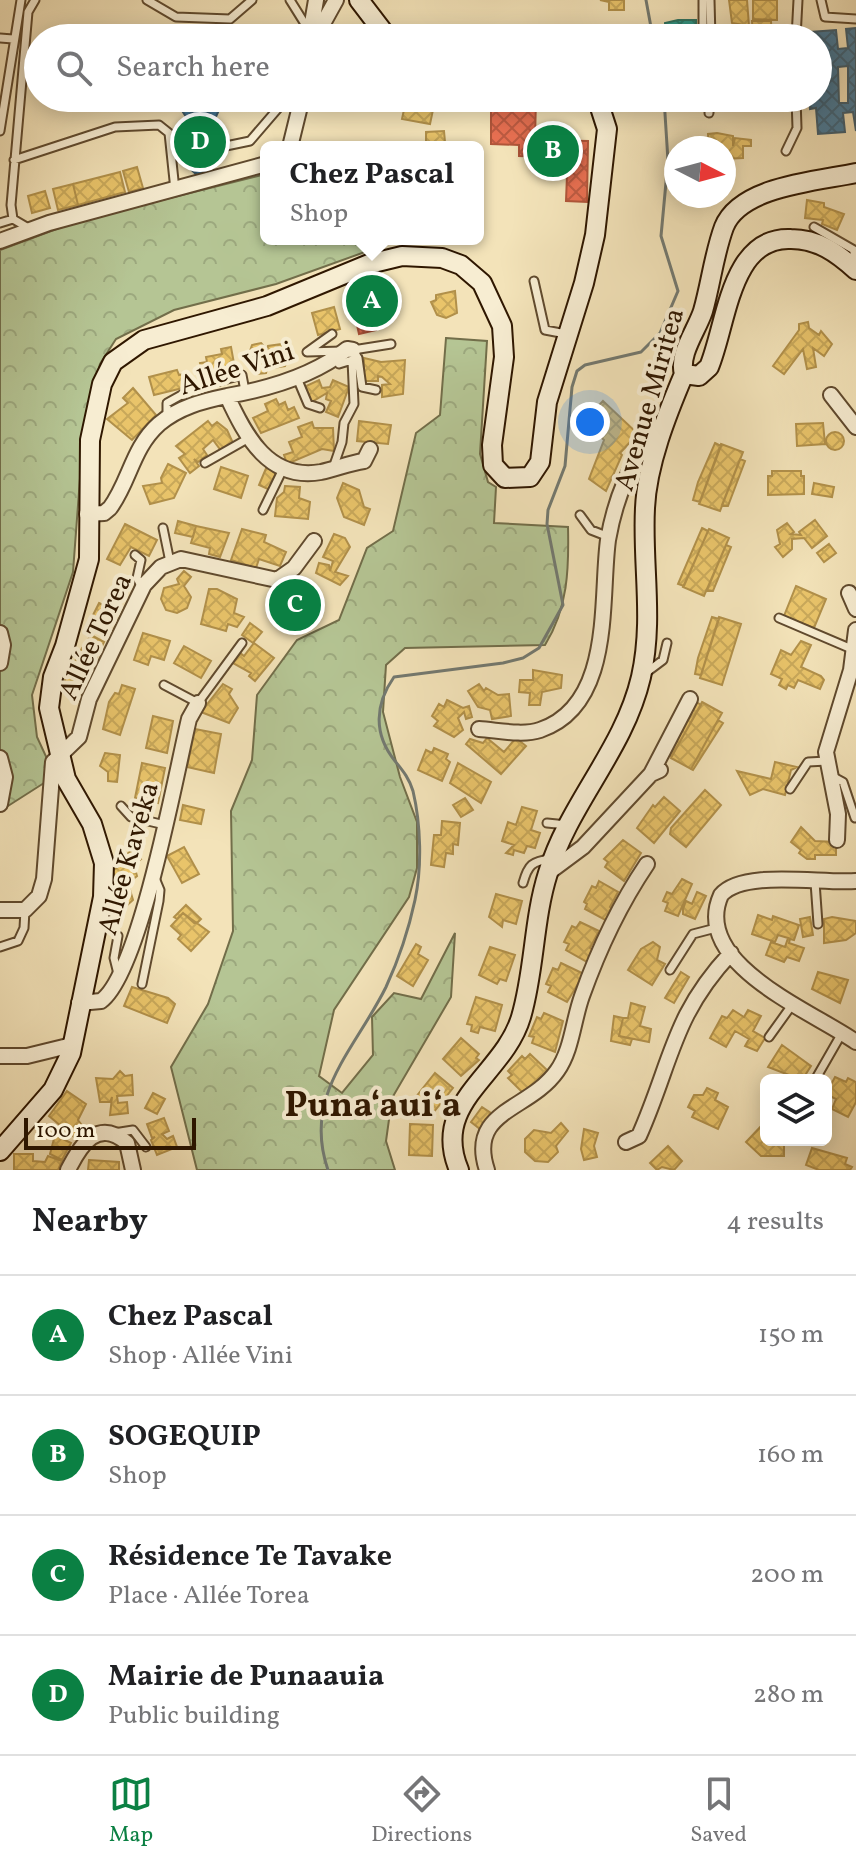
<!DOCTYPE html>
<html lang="en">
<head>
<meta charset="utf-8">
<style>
  body { margin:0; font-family:Vollkorn,serif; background:#f6f6f6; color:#202124 }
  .controls { position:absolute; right:24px; bottom:24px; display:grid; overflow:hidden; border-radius:12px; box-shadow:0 4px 20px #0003 }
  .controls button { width:72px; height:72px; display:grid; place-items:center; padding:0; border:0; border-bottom:2px solid #e0e0e0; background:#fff; color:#202124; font:40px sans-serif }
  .compass { position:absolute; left:664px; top:136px; width:72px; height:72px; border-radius:50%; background:#fff; box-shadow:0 4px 20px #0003; rotate:96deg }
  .scale { position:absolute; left:24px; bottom:20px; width:172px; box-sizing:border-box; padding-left:8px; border:4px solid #2f1700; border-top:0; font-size:22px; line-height:28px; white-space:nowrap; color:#2f1700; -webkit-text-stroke:6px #f7edd2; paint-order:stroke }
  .you { position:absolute; left:590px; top:422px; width:28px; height:28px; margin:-20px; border:6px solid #fff; border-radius:50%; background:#1a73e8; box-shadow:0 0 0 12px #1a73e833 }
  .badge { display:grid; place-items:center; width:52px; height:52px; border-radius:50%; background:#0b8043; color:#fff; font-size:26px; font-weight:700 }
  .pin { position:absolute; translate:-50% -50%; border:4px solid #fff; box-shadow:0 2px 8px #0006 }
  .popup { position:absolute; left:260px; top:141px; width:224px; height:104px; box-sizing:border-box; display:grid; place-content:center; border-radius:12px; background:#fff; filter:drop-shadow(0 2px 6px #0005); font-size:26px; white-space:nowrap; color:#757577 }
  .popup b { font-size:30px; color:#202124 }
  .popup::after { content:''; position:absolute; left:50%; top:100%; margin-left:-16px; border:16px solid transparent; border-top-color:#fff }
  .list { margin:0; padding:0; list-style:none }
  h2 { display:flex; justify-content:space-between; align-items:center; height:104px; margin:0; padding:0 32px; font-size:34px }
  h2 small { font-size:26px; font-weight:400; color:#757577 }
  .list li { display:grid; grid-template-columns:52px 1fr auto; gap:24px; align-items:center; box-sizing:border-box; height:120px; padding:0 32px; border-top:2px solid #e0e0e0 }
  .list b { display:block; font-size:30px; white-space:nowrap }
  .list p { margin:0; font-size:26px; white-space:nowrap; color:#757577 }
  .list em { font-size:26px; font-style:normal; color:#757577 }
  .icon { flex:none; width:44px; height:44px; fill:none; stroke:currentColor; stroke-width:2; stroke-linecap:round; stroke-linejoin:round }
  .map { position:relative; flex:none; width:856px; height:1170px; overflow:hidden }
  .search { position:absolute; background:#fff; box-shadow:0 4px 20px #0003; left:24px; right:24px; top:24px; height:88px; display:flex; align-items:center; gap:20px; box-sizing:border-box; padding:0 28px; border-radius:44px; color:#757577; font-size:30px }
  .sheet { height:584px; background:#fff }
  nav { display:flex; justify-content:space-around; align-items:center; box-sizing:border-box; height:112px; border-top:2px solid #e0e0e0; background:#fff; font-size:22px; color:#757577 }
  nav a { display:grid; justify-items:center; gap:4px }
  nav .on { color:#0b8043 }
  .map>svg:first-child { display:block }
  .forest { fill:url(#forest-crowns); stroke:#726e4a; stroke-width:2 }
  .homes { fill:url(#homes-cross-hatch); stroke:#b1904a; stroke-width:2 }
  .shops { fill:url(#shops-cross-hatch); stroke:#b05539; stroke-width:2 }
  .schools { fill:url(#schools-cross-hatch); stroke:#2c7564; stroke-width:2 }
  .public { fill:url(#public-cross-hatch); stroke:#3e5d6e; stroke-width:2; fill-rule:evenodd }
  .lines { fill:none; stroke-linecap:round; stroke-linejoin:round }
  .stream { stroke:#737970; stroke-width:3 }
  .service-casing { stroke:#604a2e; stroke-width:11 }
  .minor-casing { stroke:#604a2e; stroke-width:18 }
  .secondary-casing { stroke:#2f1700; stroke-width:22 }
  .service { stroke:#f7edd2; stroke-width:7 }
  .minor { stroke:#f7edd2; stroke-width:14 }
  .secondary { stroke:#f7edd2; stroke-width:18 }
  .labels { text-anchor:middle; stroke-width:8; stroke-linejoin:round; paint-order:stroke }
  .street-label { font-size:28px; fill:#2f1700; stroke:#f7edd2 }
  .district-label { font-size:36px; font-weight:bold; fill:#2f1700; stroke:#f7edd2 }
</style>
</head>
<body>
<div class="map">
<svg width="856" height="1170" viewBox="0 0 856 1170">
  <defs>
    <pattern id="forest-crowns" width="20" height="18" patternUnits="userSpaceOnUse" patternTransform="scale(2)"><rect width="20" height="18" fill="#b5c594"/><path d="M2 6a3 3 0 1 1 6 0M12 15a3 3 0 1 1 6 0" fill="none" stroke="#9ca87e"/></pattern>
    <pattern id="homes-cross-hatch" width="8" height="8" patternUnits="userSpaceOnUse" patternTransform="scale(2)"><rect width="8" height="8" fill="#e9c46a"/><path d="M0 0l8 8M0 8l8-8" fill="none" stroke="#c8a85a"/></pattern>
    <pattern id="shops-cross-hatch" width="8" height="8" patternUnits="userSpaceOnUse" patternTransform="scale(2)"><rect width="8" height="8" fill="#e76f51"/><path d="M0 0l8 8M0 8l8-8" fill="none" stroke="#bc5a41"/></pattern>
    <pattern id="schools-cross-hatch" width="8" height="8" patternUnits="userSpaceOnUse" patternTransform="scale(2)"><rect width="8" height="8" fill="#2a9d8f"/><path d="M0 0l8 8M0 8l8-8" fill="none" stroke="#247f72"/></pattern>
    <pattern id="public-cross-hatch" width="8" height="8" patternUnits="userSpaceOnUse" patternTransform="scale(2)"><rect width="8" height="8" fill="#457b9d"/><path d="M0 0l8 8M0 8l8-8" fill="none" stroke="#3a647e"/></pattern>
  </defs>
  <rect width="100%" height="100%" fill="#f3e3b9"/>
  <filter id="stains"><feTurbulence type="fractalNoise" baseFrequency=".0025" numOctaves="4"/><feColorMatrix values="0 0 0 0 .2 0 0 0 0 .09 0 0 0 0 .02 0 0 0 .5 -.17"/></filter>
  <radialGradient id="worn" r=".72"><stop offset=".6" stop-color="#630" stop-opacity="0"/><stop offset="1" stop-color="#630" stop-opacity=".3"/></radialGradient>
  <!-- forest -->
  <path class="forest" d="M266 174V239H401L276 284 174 310 116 339 100 364 84 425 73 572 32 695 37 737 55 776 8 806 0 794V250L78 221Z
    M446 338 487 341 480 454 488 482 496 487 494 523 568 527C569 569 568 608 545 645L405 648 386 665 383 712 400 777 417 822V868L409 897 334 1010 319 1076 342 1093 373 1055 372 1017 394 993 421 999 455 933 451 997 392 1098 386 1141 395 1170H197L171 1067 208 1004 233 931 231 811 252 760 257 695 297 640 339 620 367 548 393 531 416 433 440 415Z"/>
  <!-- homes -->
  <path class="homes" d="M600 0H624V10H609V2Z
    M729 0H747L749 26 732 23Z
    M753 0H777V20L753 19Z
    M752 21H771L772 38H753Z
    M390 98H430L429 104 434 105 430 124 402 119 405 105Z
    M724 98H745V110L723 109Z
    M444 131 445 142H426V132Z
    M717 133 733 136V146L735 138 751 140V146H743V158L724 159V148H709L708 134Z
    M137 167 143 188 129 192 123 171Z
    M120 172 125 192 78 205 73 184Z
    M73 184 78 205 58 210 53 189Z
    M45 191 50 208 32 213 28 196Z
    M807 200 824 203V207L844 214 837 230 822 224 823 220 805 218Z
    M455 291 457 313 446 318 437 315 431 302 436 300V295Z
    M334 307 340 329 318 335 312 313Z
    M808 322 809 328 819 335 821 331 832 344 824 356 813 348 816 367 807 369 803 349 784 374 773 366 799 330V324Z
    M261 343 267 350 268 346 281 344 289 354 285 366 273 368 264 358 268 366 266 373 257 374 251 368 254 359 249 354 252 345Z
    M231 347 235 369 202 375 200 363 207 362 206 357 222 354 221 349Z
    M364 358 381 362 405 360 403 394 382 397V385L390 384 382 377 378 376V381H364Z
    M177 370 179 375 188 373 191 386 154 395 149 377Z
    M319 380 322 388 330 387 333 380 349 387 338 417 326 412 331 401 326 399 327 393 310 403 304 387Z
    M133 388 156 415 132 440 107 419 128 403 123 398Z
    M276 399 279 405 285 402 288 410 294 407 299 418 261 433 253 418 268 411 265 404Z
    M603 401 638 434 620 453 622 455 606 491 589 479 604 440 584 421Z
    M208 421 212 426 217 422 227 430 233 443 222 452 213 440 203 449 207 455 198 462 194 459 199 466 190 473 179 458 185 454 176 446Z
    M359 421 391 425 388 444 357 441Z
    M312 422 314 428H333L334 451 322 449 287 464 284 455 293 452 289 442 302 437 298 427Z
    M823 423 825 444 797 446 796 424Z
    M826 441a9 9 0 1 1 18 0a9 9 0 1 1-18 0Z
    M715 443 721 446 700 502 693 500 698 482Z
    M721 444 743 452 720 511 699 504Z
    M740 459 745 461 728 506 722 505Z
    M168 464 186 473 174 498 150 504 143 486 162 483 161 478Z
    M267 466 277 475 270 490 259 485Z
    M221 467 248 476 241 498 214 489Z
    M772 471H801V476H804V494L768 495V476H772Z
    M343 483 359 490 364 507 370 509 364 525 344 517 337 498Z
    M814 483 834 487 832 497 812 494Z
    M285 486 300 487 299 498 310 502 308 519 275 516 277 498 284 492Z
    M815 520 827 536 812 548 804 538 792 539V549L783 557 775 547 780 544 777 530 787 523 794 532 791 534 801 535 799 532Z
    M178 521 196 526 193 537 175 533Z
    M125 524 157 540 149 556 131 547 120 565 107 559Z
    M196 526 229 533 220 557 209 554 210 548 191 543Z
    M702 528 708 531 684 586 678 584Z
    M242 529 266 535 264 542 286 552 280 566 259 559 256 568 231 560Z
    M709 529 729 538 704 596 683 587Z
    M334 534 345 538 350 547 335 572 348 576 340 585 316 573 319 563 329 565 330 571 333 561 323 557Z
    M829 544 836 553 824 562 817 553Z
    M726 545 731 547 713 591 707 590Z
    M184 571 191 577 184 586 191 597 187 608 177 613 166 610 161 599 164 588 179 584 177 579Z
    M296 583 306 590 300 598 304 601 298 614 304 617 297 627 286 620 292 612 286 593Z
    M796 586 826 599 814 628 784 616Z
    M209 589H217L237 599 234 613 244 617 237 627 228 624 226 631 201 624Z
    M115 591 122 594 110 619 103 616Z
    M99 603 107 607 103 616 110 619 108 625 92 617Z
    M712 617 719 619 701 675 695 674 698 658Z
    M719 617 741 624 722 685 700 678Z
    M250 623 262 632 253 643 242 635Z
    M143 633 170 641 164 660 151 656 148 665 134 660Z
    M91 635 104 642 97 656 83 648Z
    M801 641 811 645 801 667 821 676 824 680 820 689 798 680 794 688 788 685 786 689 779 685 782 679 771 674 781 650 791 655Z
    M254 643 274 658 255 681 249 676 251 673 231 662 239 652 244 656Z
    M184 646 211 661 201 678 174 663Z
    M82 648 97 656 79 679 86 683 80 693 64 682Z
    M533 670 562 675 561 688 542 692 540 705H529L530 693 519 692 520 680H533Z
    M223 684 232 689 229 694 238 708 229 723 201 712Z
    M479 684 484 691 486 688 498 695 509 694 511 716 492 719 490 710 478 707 468 691Z
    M122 685 135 689 120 735 103 729 109 702 115 693 119 694Z
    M447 700 463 708 469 706 472 717 466 719 464 712 458 718 463 730 454 737 434 726 438 721 432 716 439 704 444 707Z
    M695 701 701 705 671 757 666 753Z
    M702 702 722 713 691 769 671 758Z
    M153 716 173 721 167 753 146 748Z
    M718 720 723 723 693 770 691 769Z
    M195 729 221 734 214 773 187 767Z
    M487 738 504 752 516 738 526 746 501 774 466 744 470 739 483 743Z
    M434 748 448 754 446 759 450 762 442 781 418 770 426 750 432 753Z
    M105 753 120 755 117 782 108 781V772L100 766Z
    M775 762 797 767 791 770 785 795 763 789 750 795 737 771 771 779Z
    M142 763 165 768 158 803 135 798Z
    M458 763 491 782 481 803 450 783Z
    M705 790 721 805 686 847 670 834 671 828Z
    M664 797 680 811 654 843 637 828 653 805 655 807Z
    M465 798 473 810 461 817 453 805Z
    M183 805 204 810 201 824 180 820Z
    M522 807 537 811 531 830 540 833 535 848 527 846 524 853 514 850 513 855 506 853 514 845 502 841 508 822 516 825Z
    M442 821 460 823 458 845 453 844V854L446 853 444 867 431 865 434 835H441Z
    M801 827 815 841 836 842V855H815V859H807L799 853 801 850 791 842Z
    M623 840 641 853 624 881 605 867 608 862 604 859Z
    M184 847 199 874 182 883 167 856Z
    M134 849 141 859 134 865 137 876 128 883 133 900 124 908 113 887 120 882 112 871 122 864 119 860Z
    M682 879 692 884 678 916 665 911 668 903 663 901 667 892 672 894Z
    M599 881 618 892 610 907 615 910 609 922 585 909 587 904 584 902 592 886 596 888Z
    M697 892 706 896 695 919 683 914V909L686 901 692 904Z
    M496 894 522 901 516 924 503 920 502 927 489 917Z
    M186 905 201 919 198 922 194 923 183 913 177 919 174 917Z
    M183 913 209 932 191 951 178 939 181 935 171 926Z
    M758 915 772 920 773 916 799 925 794 940 790 939 789 943 804 948 799 961 787 957 784 962 766 955 771 942 785 947 788 938 778 935 775 942 752 934Z
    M810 917 813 935 803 937 800 919Z
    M832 917 856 921V933L846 940 824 943V919Z
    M580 922 599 931 590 948 595 951 589 963 566 950 569 944 564 942 572 926 576 928Z
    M653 942 660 947 657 960 665 964 652 985 628 970 641 949Z
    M416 944 421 947 418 954 428 960 413 986 397 976Z
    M490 947 515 955 506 981 500 979 497 984 479 975Z
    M561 963 584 974 567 1002 548 992 551 986 546 984 553 968 558 970Z
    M681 972 689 977 674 1003 665 998Z
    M818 972 848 980 840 1003 812 989Z
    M132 987 168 998 175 1004 167 1023 124 1006Z
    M476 997 502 1005 495 1031 480 1027 478 1033 471 1031 472 1025 467 1024Z
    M631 1003 645 1007 640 1026 651 1029 649 1042 619 1036 623 1018H628Z
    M733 1010 744 1017 748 1010 761 1016 753 1031 765 1038 757 1051 745 1046 749 1039 735 1031 726 1047 710 1038 722 1016 727 1018Z
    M544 1013 563 1021 555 1052 532 1043 534 1037 529 1036 537 1017 541 1019Z
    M614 1016 623 1018 619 1036 632 1039 630 1045 611 1041Z
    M461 1038 479 1054 476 1058 479 1060 461 1076 443 1059Z
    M782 1045 811 1066 802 1080 768 1067Z
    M530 1054 549 1072 523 1093 508 1078 512 1075 508 1071 522 1056 525 1059Z
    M120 1071 125 1076 132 1075 133 1095 117 1096 118 1103 127 1102 128 1113 110 1115 112 1097 110 1102H100L96 1078 113 1079Z
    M435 1073 453 1088 433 1113 415 1098Z
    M835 1077 846 1082 848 1078 856 1082V1102L848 1117 832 1109 836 1099 826 1094Z
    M707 1088 718 1093 715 1100 728 1107 718 1129 692 1117 695 1111 688 1107 694 1095H703Z
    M67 1091 86 1104 78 1120 84 1128 74 1137 49 1116Z
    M153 1093 165 1099 157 1114 145 1108Z
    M482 1107 491 1113 480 1129 471 1122Z
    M164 1118 169 1131 162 1134 167 1139 173 1136 177 1147 157 1155 151 1140 155 1137 152 1138 147 1124Z
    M561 1123 568 1131 556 1146 558 1152 548 1162 535 1161 525 1152V1139L534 1130 551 1133Z
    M764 1123 766 1140H784V1156H761L746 1142Z
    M410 1124 433 1125 432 1156 409 1155Z
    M584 1129 598 1133 594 1146 597 1157 584 1160 581 1149Z
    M55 1135 71 1143 62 1160 50 1154Z
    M668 1146 682 1161 674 1170 662 1167 657 1170 650 1163Z
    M812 1148 847 1158 845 1164 852 1167 850 1170H819L806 1165Z
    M14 1154H33V1161L45 1162 48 1156 62 1161 58 1170H14Z
    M89 1160 119 1162V1170H88Z"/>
  <!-- shops -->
  <path class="shops" d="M491 98H536L535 140 588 141 587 202 566 201 567 175H547V157L519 156V145L491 144Z
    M375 293 383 296 388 314 373 317 376 330 359 334 353 307Z"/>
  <!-- schools -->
  <path class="schools" d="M678 20H696V37L665 38V23Z"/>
  <!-- public -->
  <path class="public" d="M856 28V131L853 112 843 113 845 132 818 134 816 108 810 109 809 99 818 98V38H811L810 32 836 30 838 49 848 48 846 29ZM848 66V103H839L838 67Z
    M192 29 207 31 215 38H180Z
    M254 98 224 99 214 121 212 164 200 178 183 162 190 123 175 100 144 98Z"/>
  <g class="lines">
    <!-- stream -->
    <path class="stream" d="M646 0 653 38
      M328 1170C302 1095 355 1050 386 987 398 961 409 928 415 900 422 867 421 825 413 791 409 778 403 771 395 761 373 734 375 704 394 677L503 663 523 658 539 648 563 605 547 524 548 510 565 466 572 387 577 371 585 365 641 352 660 333 678 291 661 236 668 161 664 98"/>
    <defs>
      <path id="service" d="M147 0 176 17 230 19 252 0
        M290 0 310 32
        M710 0 711 38
        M821 0 825 17 856 19
        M0 38 13 39
        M703 38V0
        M796 38 798 0
        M709 113 710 98
        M0 131 21 0
        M226 146 250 141 287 98
        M786 151 797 128 796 98
        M14 160 115 127 159 125 169 133 175 190
        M0 223 13 219
        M814 227 854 250V263
        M30 229 13 219 11 205 28 12 35 0
        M534 281 545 330 566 334
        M332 334 307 352 342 351
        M297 378 308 404 320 408
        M216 382 242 375 245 391
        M376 390 362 387 358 358 353 350 391 344
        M167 416V403L185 393
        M205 463 249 438
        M333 468 342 442 344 423 354 404 352 360 339 364
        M263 510 283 469
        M580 515 591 530 609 537
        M163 528 170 562
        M135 555 141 560 137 578 141 586
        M779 618 854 650
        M643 675 663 660 667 643
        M164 685 198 703 242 643
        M830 775 843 782 855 818
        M790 789 808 762 827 761
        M121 806 131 817 165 825
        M547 823 567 825
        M815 882 818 924
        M523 883C528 865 532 861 551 859
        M0 947 18 941 24 928 25 910
        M670 970 693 934 716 928
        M118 974 114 958 118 936
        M142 984 159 901 160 890 155 878
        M769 1037 792 1005
        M815 1080 842 1033
        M114 1133 133 1130 146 1147"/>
      <path id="minor" d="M310 35 316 0
        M315 38 336 0
        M290 147 302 98
        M0 241 49 223 266 164
        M831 395 856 427
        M227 396C246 437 269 481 321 472 336 469 349 463 364 461L370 449
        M87 514 104 513 110 508C130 481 132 448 159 424 179 407 203 401 227 396 267 389 315 375 347 349L353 350
        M849 593 856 609
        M0 633 3 645 0 663
        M479 729C497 730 522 736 540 730 614 705 600 599 608 540 613 511 624 479 639 454 645 444 651 432 662 427
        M0 758 5 777 0 804
        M651 774 690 699
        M837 840 838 814 826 752 851 670 856 630
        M548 873 583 847 651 774 660 770
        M856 881C822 884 743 869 721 895 690 964 814 1012 856 1042
        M0 910H25L39 896 44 879 53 762 79 737 89 699 144 585 161 567 181 559 277 580 294 568 314 541
        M79 1003 101 1001C140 973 176 773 189 719L198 703
        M0 1056H27L72 1045
        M626 1142 639 1136C672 1062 672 1016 731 953
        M68 1170C81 1144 98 1118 127 1143L133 1170
        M487 1170C467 1110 529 1111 557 1071 572 1050 573 1021 582 996 598 951 620 904 647 864"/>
      <path id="secondary" d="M359 0 388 38
        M684 374 699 376 709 367C727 324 730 236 791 239 818 239 837 253 856 270
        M0 1151 53 1090 71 1053 103 897 104 863 92 824 66 779 49 708 53 677 65 646 89 559 90 440 102 384 113 362 144 340 267 306 369 264 402 256 442 258 461 265 482 283 502 326 504 357 492 445 493 465 505 478 530 477 540 462 547 402 584 283 595 235 607 129 597 98
        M459 1170C430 1102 504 1075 521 1017 535 970 533 920 548 873 569 803 624 750 641 677 654 620 642 564 645 508 647 464 667 414 684 374 678 354 697 330 703 311 711 283 714 254 724 227 740 186 818 181 856 173"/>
    </defs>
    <!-- service casing -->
    <use href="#service" class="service-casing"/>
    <!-- minor casing -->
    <use href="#minor" class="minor-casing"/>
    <!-- secondary casing -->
    <use href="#secondary" class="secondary-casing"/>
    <!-- service -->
    <use href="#service" class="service"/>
    <!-- minor -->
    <use href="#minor" class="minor"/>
    <!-- secondary -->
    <use href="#secondary" class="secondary"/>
  </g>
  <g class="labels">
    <!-- street labels -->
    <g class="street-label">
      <text transform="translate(236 367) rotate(-18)" y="10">Allée Vini</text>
      <text transform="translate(648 399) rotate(-74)" y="10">Avenue Miritea</text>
      <text transform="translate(94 636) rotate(-65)" y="10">Allée Torea</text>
      <text transform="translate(127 858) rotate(-74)" y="10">Allée Kaveka</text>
    </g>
    <!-- district labels -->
    <g class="district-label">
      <text x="373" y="1116">Punaʻauiʻa</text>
    </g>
  </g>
  <rect width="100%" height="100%" filter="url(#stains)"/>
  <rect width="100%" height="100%" fill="url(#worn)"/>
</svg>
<div class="controls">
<button><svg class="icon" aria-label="layers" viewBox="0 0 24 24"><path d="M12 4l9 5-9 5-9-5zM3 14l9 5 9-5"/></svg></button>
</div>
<svg class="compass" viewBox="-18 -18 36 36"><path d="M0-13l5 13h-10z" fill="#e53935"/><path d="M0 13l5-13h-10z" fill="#757577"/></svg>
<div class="scale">100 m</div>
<div class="you"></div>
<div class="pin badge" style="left:372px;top:301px">A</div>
<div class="popup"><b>Chez Pascal</b>Shop</div>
<div class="pin badge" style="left:553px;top:151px">B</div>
<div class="pin badge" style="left:295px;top:605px">C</div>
<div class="pin badge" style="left:200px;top:142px">D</div>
<div class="search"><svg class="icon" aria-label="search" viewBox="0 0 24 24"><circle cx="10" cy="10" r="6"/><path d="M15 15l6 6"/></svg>Search here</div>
</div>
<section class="sheet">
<h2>Nearby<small>4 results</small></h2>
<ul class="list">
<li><span class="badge">A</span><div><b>Chez Pascal</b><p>Shop · Allée Vini</p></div><em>150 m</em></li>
<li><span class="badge">B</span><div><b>SOGEQUIP</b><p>Shop</p></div><em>160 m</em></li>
<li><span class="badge">C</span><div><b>Résidence Te Tavake</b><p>Place · Allée Torea</p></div><em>200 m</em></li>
<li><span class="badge">D</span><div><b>Mairie de Punaauia</b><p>Public building</p></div><em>280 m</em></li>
</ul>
</section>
<nav>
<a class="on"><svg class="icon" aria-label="map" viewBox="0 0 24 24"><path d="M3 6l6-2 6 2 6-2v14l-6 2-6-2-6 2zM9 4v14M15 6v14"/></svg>Map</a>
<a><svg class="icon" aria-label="directions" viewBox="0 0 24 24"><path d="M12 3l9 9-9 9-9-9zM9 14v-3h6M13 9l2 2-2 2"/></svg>Directions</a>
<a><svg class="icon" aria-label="saved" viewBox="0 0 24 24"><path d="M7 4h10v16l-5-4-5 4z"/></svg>Saved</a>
</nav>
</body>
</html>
